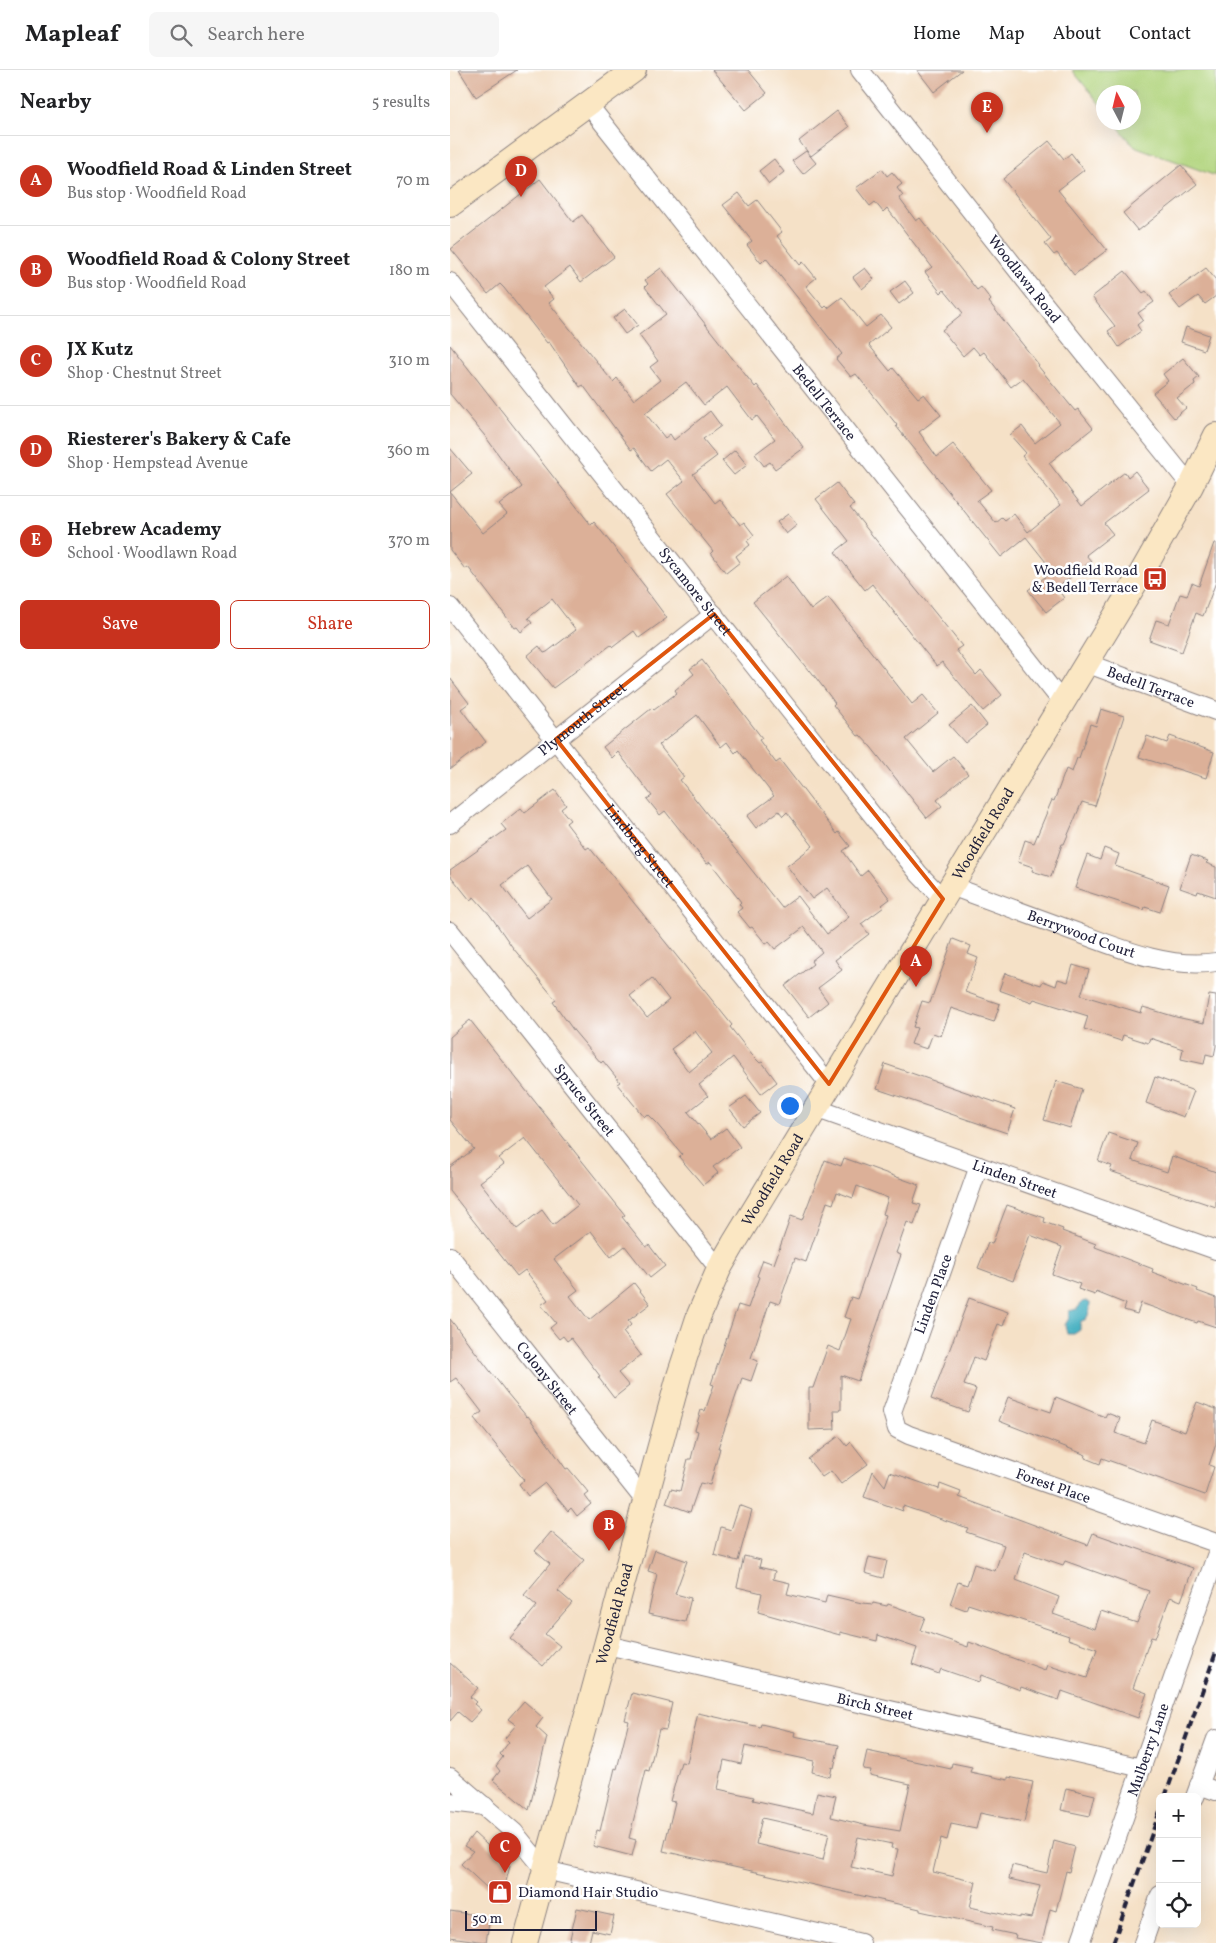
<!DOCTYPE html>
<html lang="en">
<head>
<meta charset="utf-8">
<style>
  body { margin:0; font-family:Vollkorn,serif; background:#f6f6f6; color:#202124 }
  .controls { position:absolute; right:15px; bottom:15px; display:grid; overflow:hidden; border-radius:8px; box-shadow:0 5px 20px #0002 }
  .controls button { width:45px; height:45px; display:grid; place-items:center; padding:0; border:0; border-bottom:1px solid #e0e0e0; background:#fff; color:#202124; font:25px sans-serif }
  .compass { position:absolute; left:646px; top:15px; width:45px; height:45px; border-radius:50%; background:#fff; box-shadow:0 5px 20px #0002; rotate:353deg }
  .scale { position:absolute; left:15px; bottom:12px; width:132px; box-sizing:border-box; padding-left:5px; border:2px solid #22223b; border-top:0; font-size:14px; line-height:18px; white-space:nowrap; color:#22223b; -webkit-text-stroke:4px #fff; paint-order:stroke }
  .you { position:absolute; left:339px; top:1035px; width:18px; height:18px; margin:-12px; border:4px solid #fff; border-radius:50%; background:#1a73e8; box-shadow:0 0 0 8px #1a73e833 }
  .badge { display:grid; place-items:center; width:32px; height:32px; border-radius:50%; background:#c8321e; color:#fff; font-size:16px; font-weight:700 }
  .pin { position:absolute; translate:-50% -41px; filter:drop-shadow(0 1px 2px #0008) }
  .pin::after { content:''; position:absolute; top:26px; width:18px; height:15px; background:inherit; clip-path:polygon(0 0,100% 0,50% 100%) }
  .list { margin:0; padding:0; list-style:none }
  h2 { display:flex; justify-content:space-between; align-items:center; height:65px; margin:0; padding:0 20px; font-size:21px }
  h2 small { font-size:16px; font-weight:400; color:#757577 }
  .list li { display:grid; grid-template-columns:32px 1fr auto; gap:15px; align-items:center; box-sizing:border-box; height:90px; padding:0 20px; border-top:1px solid #e0e0e0 }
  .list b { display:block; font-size:19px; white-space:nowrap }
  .list p { margin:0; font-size:16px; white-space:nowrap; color:#757577 }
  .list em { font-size:16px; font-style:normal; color:#757577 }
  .actions { display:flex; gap:10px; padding:15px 20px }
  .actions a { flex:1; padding:11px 0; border:1px solid #c8321e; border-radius:8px; text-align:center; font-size:18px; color:#c8321e }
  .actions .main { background:#c8321e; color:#fff }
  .icon { flex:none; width:28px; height:28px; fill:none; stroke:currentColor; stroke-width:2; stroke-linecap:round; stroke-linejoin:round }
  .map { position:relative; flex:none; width:766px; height:1873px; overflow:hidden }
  header { display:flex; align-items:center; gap:30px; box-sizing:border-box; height:70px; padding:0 25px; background:#fff; border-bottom:1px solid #e0e0e0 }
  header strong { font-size:24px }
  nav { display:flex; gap:28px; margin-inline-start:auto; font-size:18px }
  .search { width:350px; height:45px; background:#f6f6f6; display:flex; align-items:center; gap:12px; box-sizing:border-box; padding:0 18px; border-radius:8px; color:#757577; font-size:19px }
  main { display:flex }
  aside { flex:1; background:#fff }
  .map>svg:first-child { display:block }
  .green { fill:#b1d47d; stroke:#6a7b5c }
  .water { fill:#40adbf; stroke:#31687d }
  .building { fill:#dcb098; fill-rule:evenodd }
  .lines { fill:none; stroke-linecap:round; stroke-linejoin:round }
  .minor-casing { stroke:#8c8281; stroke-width:20 }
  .secondary-casing { stroke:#8c8281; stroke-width:26 }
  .minor { stroke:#fff; stroke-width:18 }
  .secondary { stroke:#fbe7c3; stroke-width:24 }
  .rail { stroke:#22223b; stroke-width:4; stroke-dasharray:8 4; stroke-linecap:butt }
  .marked { fill:none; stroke:#de560e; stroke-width:4; stroke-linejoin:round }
  .labels { text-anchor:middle; stroke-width:5; stroke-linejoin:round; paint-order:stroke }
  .street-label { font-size:15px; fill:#22223b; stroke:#fff }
  .poi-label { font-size:15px; fill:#22223b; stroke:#fff; text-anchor:end }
</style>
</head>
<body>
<header>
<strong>Mapleaf</strong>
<div class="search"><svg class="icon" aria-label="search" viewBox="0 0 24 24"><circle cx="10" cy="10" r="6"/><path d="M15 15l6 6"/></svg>Search here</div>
<nav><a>Home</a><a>Map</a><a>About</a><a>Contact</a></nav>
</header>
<main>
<aside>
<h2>Nearby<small>5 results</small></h2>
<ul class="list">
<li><span class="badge">A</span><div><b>Woodfield Road &amp; Linden Street</b><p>Bus stop · Woodfield Road</p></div><em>70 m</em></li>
<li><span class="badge">B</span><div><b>Woodfield Road &amp; Colony Street</b><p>Bus stop · Woodfield Road</p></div><em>180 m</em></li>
<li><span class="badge">C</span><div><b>JX Kutz</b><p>Shop · Chestnut Street</p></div><em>310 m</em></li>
<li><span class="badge">D</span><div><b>Riesterer's Bakery &amp; Cafe</b><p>Shop · Hempstead Avenue</p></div><em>360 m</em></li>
<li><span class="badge">E</span><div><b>Hebrew Academy</b><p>School · Woodlawn Road</p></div><em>370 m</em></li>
</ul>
<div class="actions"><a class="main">Save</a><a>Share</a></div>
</aside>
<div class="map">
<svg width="766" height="1873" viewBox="0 0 766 1873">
  <rect width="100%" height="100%" fill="#fff"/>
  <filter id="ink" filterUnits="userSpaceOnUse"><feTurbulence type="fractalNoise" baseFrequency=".02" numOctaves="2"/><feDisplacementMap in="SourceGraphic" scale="10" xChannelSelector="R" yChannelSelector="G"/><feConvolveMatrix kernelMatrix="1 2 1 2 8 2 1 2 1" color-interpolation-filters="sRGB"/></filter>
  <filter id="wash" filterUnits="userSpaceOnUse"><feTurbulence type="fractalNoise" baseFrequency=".0096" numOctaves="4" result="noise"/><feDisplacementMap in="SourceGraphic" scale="20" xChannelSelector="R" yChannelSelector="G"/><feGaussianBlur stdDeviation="1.12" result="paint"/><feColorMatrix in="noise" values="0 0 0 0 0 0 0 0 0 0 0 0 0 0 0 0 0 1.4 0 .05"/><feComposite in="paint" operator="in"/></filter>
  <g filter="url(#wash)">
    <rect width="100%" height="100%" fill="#f5e1c7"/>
    <!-- green -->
    <path class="green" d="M622 0H766V106L684 76 665 53 684 52V22H654L653 38Z"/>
    <!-- water -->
    <path class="water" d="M636 1231 640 1233C640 1238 639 1245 636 1249L630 1252V1260L624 1264H617L615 1255 619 1248V1241L627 1239 632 1232Z"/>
    <g id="blocks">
      <!-- building -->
      <path class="building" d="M9 0H67L26 27Z
        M262 0H298L317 23 296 40Z
        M467 0H512L484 22Z
        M387 41 399 57 361 86 349 71Z
        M599 71 614 89 621 83 634 100 608 120 657 180 624 205 607 183 604 185 595 174 601 169 553 109Z
        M356 81 366 93 353 104 342 91Z
        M324 89 334 102 319 114 309 101Z
        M731 95 747 114 688 161 673 143Z
        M432 99 437 106 442 102 452 114 447 118 453 126 449 128 466 151 470 148 527 220 531 217 541 230 539 232 589 295 588 296 625 341 628 339 643 358 599 393 632 436 675 402 678 407 685 401 699 419 654 453 663 464 636 485 641 491 607 518 614 528 596 542 578 520 603 501 576 467 551 487 446 356 447 355 406 304 401 307 386 289 392 284 316 188 311 193 297 175 302 171 273 135 289 123 299 136 307 130 332 162 327 166 350 195 353 192 366 208 356 216 374 238 376 236 378 238 392 227 416 257 431 245 441 257 419 275 440 301 443 298 468 328 474 324 491 345 469 362 487 387 503 374 541 420 527 430 546 453 552 448 555 451 564 444 578 462 611 435 572 386 576 383 560 365 572 356 585 373 610 353 573 308 561 317 534 282 530 285 523 277 513 286 492 260 513 243 494 220 491 223 475 202 482 197 437 138 433 142 425 132 420 136 406 118Z
        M90 109 123 152 132 145 164 187 131 212 120 197 94 217 104 229 99 233 163 312 167 308 184 330 210 310 200 297 208 291 189 265 216 244 195 217 198 214 195 210 211 198 305 317 307 315 354 378 325 399 320 392 314 396 305 384 325 369 307 346 302 350 277 317 254 335 236 312 195 343 215 368 220 364 224 370 260 341 271 356 253 369 267 386 243 404 265 433 270 429 290 455 294 452 304 465 297 471 300 475 286 486 290 492 276 503 261 483 263 481 217 424 234 411 216 389 201 401 184 378 181 380 133 315 130 317 99 272 97 273 54 218 50 214 38 224 1 179Z
        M415 198 424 209 412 219 403 207Z
        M756 198 766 210V226L755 234 748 226 730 239 719 225Z
        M675 201 693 223 696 221 704 232 688 243 693 250 687 255 691 261 669 277 658 261 665 256 642 227Z
        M455 211 464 223 449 234 440 222Z
        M175 239 188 255 175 264 163 248Z
        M736 257 759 265 754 280 731 272Z
        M0 275 141 455 144 452 179 496 197 519 196 520 217 548 189 568 184 561 163 577 161 575 103 618 77 586 89 576 94 583 97 582 126 560 102 529 78 548 82 553 71 562 67 557 65 558 18 497 15 499 0 480V422L33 463 57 444 49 435 72 417 35 366 0 324Z
        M733 288 749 307 744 311 745 314 727 328 736 338 724 348 703 323 718 311 713 304Z
        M0 378 22 404 0 422Z
        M285 380 297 395 284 405 272 391Z
        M387 413 404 435 400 438 512 576 506 580 526 605 531 600 552 625 533 641 492 592 487 596 476 583 422 514 415 520 385 482 399 471 366 429Z
        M338 444 347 455 336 464 327 452Z
        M764 473H766V512L753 546 746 543 732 582 699 570 706 550 719 554 730 524 737 526 742 513 749 516Z
        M336 506 361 540 378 527 462 634 473 625 488 643 456 669 483 702 503 686 518 704 487 730 492 736 477 748 421 677 410 665 408 666 383 635 385 633 360 600 359 601 303 532Z
        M252 590 312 668 309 670 326 693 330 690 387 764 389 762 400 776 393 781 411 806 418 800 440 829 432 835 434 837 411 854 419 864 385 890 392 900 368 918 378 932 359 947 335 916 363 894 361 891 372 882 354 857 325 879 319 872 316 874 302 857 300 858 287 842 292 838 289 834 291 832 260 792 257 794 215 741 210 745 197 729 202 726 168 682 162 688 153 677 202 638 204 640 227 623 225 620 244 604 240 599ZM247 645 271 677 277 672 285 683 288 680 324 726 297 746 306 758 329 741 333 746 337 742 363 776 337 796 362 829 377 818 399 847 377 864 348 826 332 838 230 710 234 707 209 675Z
        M0 608 19 633 11 639 36 672 0 699Z
        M522 636 537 655 515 673 499 655Z
        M651 639 674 646 645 736 632 732 614 774H612L601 807 582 801 583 797 568 792 575 770 584 773 602 730 604 731 616 699 622 702 627 688H629L640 654 646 656Z
        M697 666 717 673 720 666 764 682 756 708 689 687Z
        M105 720 116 735 111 739 120 750 116 753 136 779 139 777 270 940 282 955 280 957 302 985 310 993 312 992 327 1012 311 1024 283 987 249 1015 258 1026 238 1042 261 1069 276 1058 290 1077 263 1097 268 1103 253 1115 229 1087 232 1084 206 1053 197 1044 194 1047 167 1014 170 1012 153 991 151 993 124 961 103 932 106 930 63 878 40 845 24 827 20 830 0 805V800L56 760 51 754 71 738 75 743ZM77 796 102 829 77 848 52 815ZM202 908 219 930 197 948 180 926ZM245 961 262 983 239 1002 221 979Z
        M654 778 669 784 665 796 719 815 710 842 695 837 694 840 625 818 637 785 650 790Z
        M741 785 758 791 756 793 766 797V827L748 821 747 824 730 818Z
        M503 869 521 876 518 884 528 888 515 922 550 934 544 952 501 938 491 966 483 963 477 979 461 974 467 958 463 957 472 931 480 933Z
        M623 895 639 900 631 925 691 943 693 937 726 947 754 953 759 925 766 926V976L764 986 756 984 754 994 731 989 733 979 700 968 698 973 673 965 671 971 634 959 638 946 584 929 582 932 549 920 555 903 591 915 593 911 606 916 608 909 618 912Z
        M20 950 175 1145 172 1147 196 1177 199 1175 215 1196 200 1208 175 1176 161 1187 141 1161 104 1189 128 1220 120 1226 139 1250 184 1213 200 1234 178 1251 181 1255 173 1262 191 1285 168 1303 179 1316 164 1328 148 1307 150 1306 121 1268 117 1271 113 1266 109 1269 100 1258 106 1253 91 1235 98 1230 75 1200 67 1206 0 1121V1097L24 1079 0 1050V967ZM75 1068 128 1135 103 1155 92 1140 67 1159 30 1112 54 1094 49 1088Z
        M435 994 565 1039 557 1063 427 1019Z
        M705 1007 744 1021 734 1047 696 1033Z
        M606 1011 632 1019 620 1058 594 1050Z
        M296 1026 310 1043 293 1056 279 1038Z
        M658 1063 688 1073 682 1090 717 1102 722 1086 766 1102V1137L660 1101 662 1096 648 1091Z
        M394 1088 469 1115 463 1133 471 1135 464 1155 457 1152 446 1183 451 1185 408 1311 391 1305V1340H384L385 1359 359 1360V1318H363L378 1276 390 1281 401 1249 394 1247 401 1227 407 1229 436 1145 433 1144 438 1128 407 1116 403 1128 387 1122 383 1134 377 1132 356 1192 345 1188 329 1234 320 1231 301 1288 308 1291 301 1311 292 1308 268 1378H270L260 1415 250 1413 240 1442 216 1433 221 1419 230 1421 238 1389H241L248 1361 245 1360 251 1340 255 1341 264 1315 261 1314 288 1235 298 1238 309 1207 307 1206 313 1190 324 1194 341 1146 352 1150 375 1090 391 1096Z
        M557 1135 595 1148 594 1152 613 1159 612 1161 646 1174 645 1177 703 1199 702 1202 748 1219 747 1221 766 1228V1257L748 1251 747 1253 691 1233 687 1244 674 1240 676 1234 646 1222 645 1225 628 1219 630 1214 602 1204 612 1177 580 1165 563 1211 528 1198 538 1173 542 1174Z
        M519 1228 558 1242 553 1256 548 1254 534 1291 524 1287 514 1315 526 1319 518 1342 481 1329Z
        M0 1249 57 1323 77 1347 78 1346 116 1399 118 1398 139 1423 135 1426 141 1434 127 1446 121 1438 118 1441 95 1413 78 1426 69 1414 74 1410 24 1348 32 1342 6 1308 0 1312Z
        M558 1327 601 1342 606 1327 655 1347 657 1343 670 1348 665 1363 694 1373 702 1350 735 1362 747 1332 766 1339V1374L759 1395 764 1397 755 1425 652 1388 650 1394 635 1388 636 1385 549 1351Z
        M389 1366 397 1376 401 1372 418 1394 391 1414 381 1401 372 1407 358 1389Z
        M423 1401 435 1416 440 1402 489 1419 490 1414 511 1422 509 1427 638 1475 643 1463 743 1498 731 1531 720 1527 705 1568 701 1567 683 1618 697 1623 688 1648 612 1621 609 1630 571 1617 570 1620 531 1605 529 1612 491 1599 489 1604 462 1594 467 1578 428 1565 427 1571 390 1562V1565L308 1542 312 1523 287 1517 294 1486 311 1490 309 1497 325 1501 323 1509 340 1513 337 1524 375 1533 377 1525 412 1533 423 1534V1533L437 1536 438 1534 475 1547 470 1560 518 1577 519 1572 595 1600 597 1595 637 1608 647 1579 618 1569 619 1566 559 1546 558 1547 518 1534 516 1540 500 1534 508 1512 517 1515 524 1494 545 1501 554 1475 516 1462 518 1458 453 1436 452 1438 453 1441 414 1427ZM575 1482 613 1495 615 1491 699 1521 687 1553 651 1541 645 1559 603 1544 609 1527 566 1510Z
        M289 1435 302 1440 288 1491 264 1485 271 1457 281 1460Z
        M101 1462 134 1490 108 1521 122 1533 95 1564 110 1576 93 1596 60 1568 87 1536 74 1525 100 1494 85 1481Z
        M205 1480 237 1491 225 1524 241 1528 235 1552 198 1544 207 1504 198 1501Z
        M419 1487 437 1491 433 1508 415 1503Z
        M0 1593 28 1618 20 1627 26 1632 24 1634 31 1640 20 1652 8 1642 0 1651Z
        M182 1623 222 1633 216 1660 209 1659 199 1701 196 1700 179 1768 186 1770 182 1786 143 1776 147 1760 150 1761 165 1698 167 1699 179 1651 175 1650Z
        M74 1631 93 1648 86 1657 97 1667 79 1740 43 1710 50 1701 46 1696 53 1687 50 1684 59 1672 55 1668 66 1655 58 1649Z
        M248 1643 310 1657 311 1654 345 1662 344 1666 389 1675 384 1698 382 1697 380 1707 362 1702 364 1691 295 1676 291 1694 274 1690 268 1719 304 1727 303 1730 363 1743 367 1722 386 1726 381 1747 414 1755 450 1761 460 1714 420 1705 421 1700 413 1699 417 1681 501 1699 502 1693 522 1697 520 1702 558 1710V1707L583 1712 574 1752 530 1743 526 1759 501 1754 497 1770 491 1768 483 1802 526 1812 520 1837 570 1848V1846L581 1848 590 1816 559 1809 562 1795 597 1803 604 1771 625 1777 619 1802 616 1801 606 1841 600 1839 592 1873 565 1868 566 1865 542 1860 543 1857 470 1841V1839L213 1781 225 1732 220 1731 231 1692 237 1693ZM312 1748 379 1763 373 1790 306 1774ZM408 1767 442 1774 441 1778 448 1779 442 1806 401 1797Z
        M616 1718 645 1725 640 1746 611 1740Z
        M24 1763 60 1796 51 1831 11 1794 23 1781 14 1776Z
        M127 1838 164 1846 160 1864 142 1860 139 1873H119Z
        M0 1841 40 1847 36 1872 0 1867Z"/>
    </g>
  </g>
  <g filter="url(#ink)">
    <use href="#blocks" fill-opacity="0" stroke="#8c8281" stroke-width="1"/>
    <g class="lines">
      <defs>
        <g id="minor">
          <path id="s1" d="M410 0 587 225 741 416"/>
          <path id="s2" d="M137 33 612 632"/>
          <path id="s3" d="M0 212 469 804 493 829"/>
          <path id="s4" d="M0 537 379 1014"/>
          <path id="s5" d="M636 593 766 641"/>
          <path id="s6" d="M0 754 264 544"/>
          <path id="s7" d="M501 816C539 830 577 844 615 858 662 875 716 900 766 892"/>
          <path id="s8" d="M0 861 269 1199"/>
          <path id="s9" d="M365 1038 766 1180"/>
          <path id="s10" d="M529 1096 442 1342 447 1359 459 1365 766 1473"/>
          <path id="s11" d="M0 1186 195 1431"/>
          <path id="s12" d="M157 1575 692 1698"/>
          <path d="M0 1707 64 1762 95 1800 411 1873"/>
          <path d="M749 1715 766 1721"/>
          <path d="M745 1727 766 1669"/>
          <path d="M0 1732 35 1736"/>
          <path id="s13" d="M630 1873 766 1486"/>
          <path d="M693 1873 710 1825"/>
        </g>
        <g id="secondary">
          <path d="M0 135 184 0"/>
          <path id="s14" d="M75 1873 229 1306 249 1245 269 1199 284 1173 692 502 741 416 766 365"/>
        </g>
      </defs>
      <!-- minor casing -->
      <use href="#minor" class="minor-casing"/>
      <!-- secondary casing -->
      <use href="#secondary" class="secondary-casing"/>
      <!-- minor -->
      <use href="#minor" class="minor"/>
      <!-- secondary -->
      <use href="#secondary" class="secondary"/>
      <!-- rail -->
      <path class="rail" d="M715 1727 766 1582
        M663 1873 710 1741"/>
    </g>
  </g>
  <!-- marked area -->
  <path class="marked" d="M264 544 493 829 379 1014 106 669Z"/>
  <!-- icons -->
  <defs>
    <symbol id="bus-square" viewBox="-11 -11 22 22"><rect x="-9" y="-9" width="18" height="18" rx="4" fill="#c8321e" stroke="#fff"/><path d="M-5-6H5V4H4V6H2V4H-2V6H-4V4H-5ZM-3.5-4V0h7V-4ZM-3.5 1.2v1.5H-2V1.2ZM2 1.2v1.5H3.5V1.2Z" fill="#fff"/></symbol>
    <symbol id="shop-square" viewBox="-11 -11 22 22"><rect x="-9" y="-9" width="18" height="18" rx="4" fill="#c8321e" stroke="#fff"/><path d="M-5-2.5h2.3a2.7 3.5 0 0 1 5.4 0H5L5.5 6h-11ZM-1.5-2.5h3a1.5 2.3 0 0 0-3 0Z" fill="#fff"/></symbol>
  </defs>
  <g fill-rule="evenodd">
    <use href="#bus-square" x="691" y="495" width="28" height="28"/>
    <use href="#shop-square" x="36" y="1808" width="28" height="28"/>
  </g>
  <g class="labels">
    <!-- street labels -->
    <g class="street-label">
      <text dy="5" stroke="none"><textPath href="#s1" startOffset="266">Woodlawn Road</textPath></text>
      <text dy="5" stroke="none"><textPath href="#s2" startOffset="382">Bedell Terrace</textPath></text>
      <text dy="5" stroke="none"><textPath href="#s3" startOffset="395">Sycamore Street</textPath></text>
      <text dy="5" stroke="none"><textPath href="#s5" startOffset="69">Bedell Terrace</textPath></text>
      <text dy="5" stroke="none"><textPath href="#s6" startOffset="169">Plymouth Street</textPath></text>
      <text dy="5" stroke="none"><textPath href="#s14" startOffset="1211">Woodfield Road</textPath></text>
      <text dy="5" stroke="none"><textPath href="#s4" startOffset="305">Lindberg Street</textPath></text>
      <text dy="5" stroke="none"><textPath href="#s7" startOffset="139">Berrywood Court</textPath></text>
      <text dy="5" stroke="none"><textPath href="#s8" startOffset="216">Spruce Street</textPath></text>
      <text dy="5" stroke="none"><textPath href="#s14" startOffset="806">Woodfield Road</textPath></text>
      <text dy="5" stroke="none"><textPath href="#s9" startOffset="212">Linden Street</textPath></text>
      <text transform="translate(483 1224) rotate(-70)" y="5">Linden Place</text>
      <text dy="5" stroke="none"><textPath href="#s11" startOffset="156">Colony Street</textPath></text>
      <text dy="5" stroke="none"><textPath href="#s10" startOffset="445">Forest Place</textPath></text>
      <text dy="5" stroke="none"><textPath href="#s14" startOffset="341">Woodfield Road</textPath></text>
      <text dy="5" stroke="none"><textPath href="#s12" startOffset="275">Birch Street</textPath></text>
      <text dy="5" stroke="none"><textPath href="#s13" startOffset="205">Mulberry Lane</textPath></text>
    </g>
    <!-- poi labels -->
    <g class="poi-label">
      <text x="688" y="505">Woodfield Road<tspan x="688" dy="17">&amp; Bedell Terrace</tspan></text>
      <text x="68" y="1827" text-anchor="start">Diamond Hair Studio</text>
    </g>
  </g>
</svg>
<div class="controls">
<button>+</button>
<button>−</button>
<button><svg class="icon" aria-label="locate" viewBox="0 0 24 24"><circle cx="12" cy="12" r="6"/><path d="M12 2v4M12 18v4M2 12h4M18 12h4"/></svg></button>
</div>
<svg class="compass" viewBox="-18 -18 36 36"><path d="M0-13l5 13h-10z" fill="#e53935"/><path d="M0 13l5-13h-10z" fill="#757577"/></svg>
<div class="scale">50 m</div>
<div class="you"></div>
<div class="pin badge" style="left:466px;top:917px">A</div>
<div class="pin badge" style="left:159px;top:1481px">B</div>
<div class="pin badge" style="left:55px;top:1803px">C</div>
<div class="pin badge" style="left:71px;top:127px">D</div>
<div class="pin badge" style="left:537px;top:63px">E</div>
</div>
</main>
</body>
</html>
